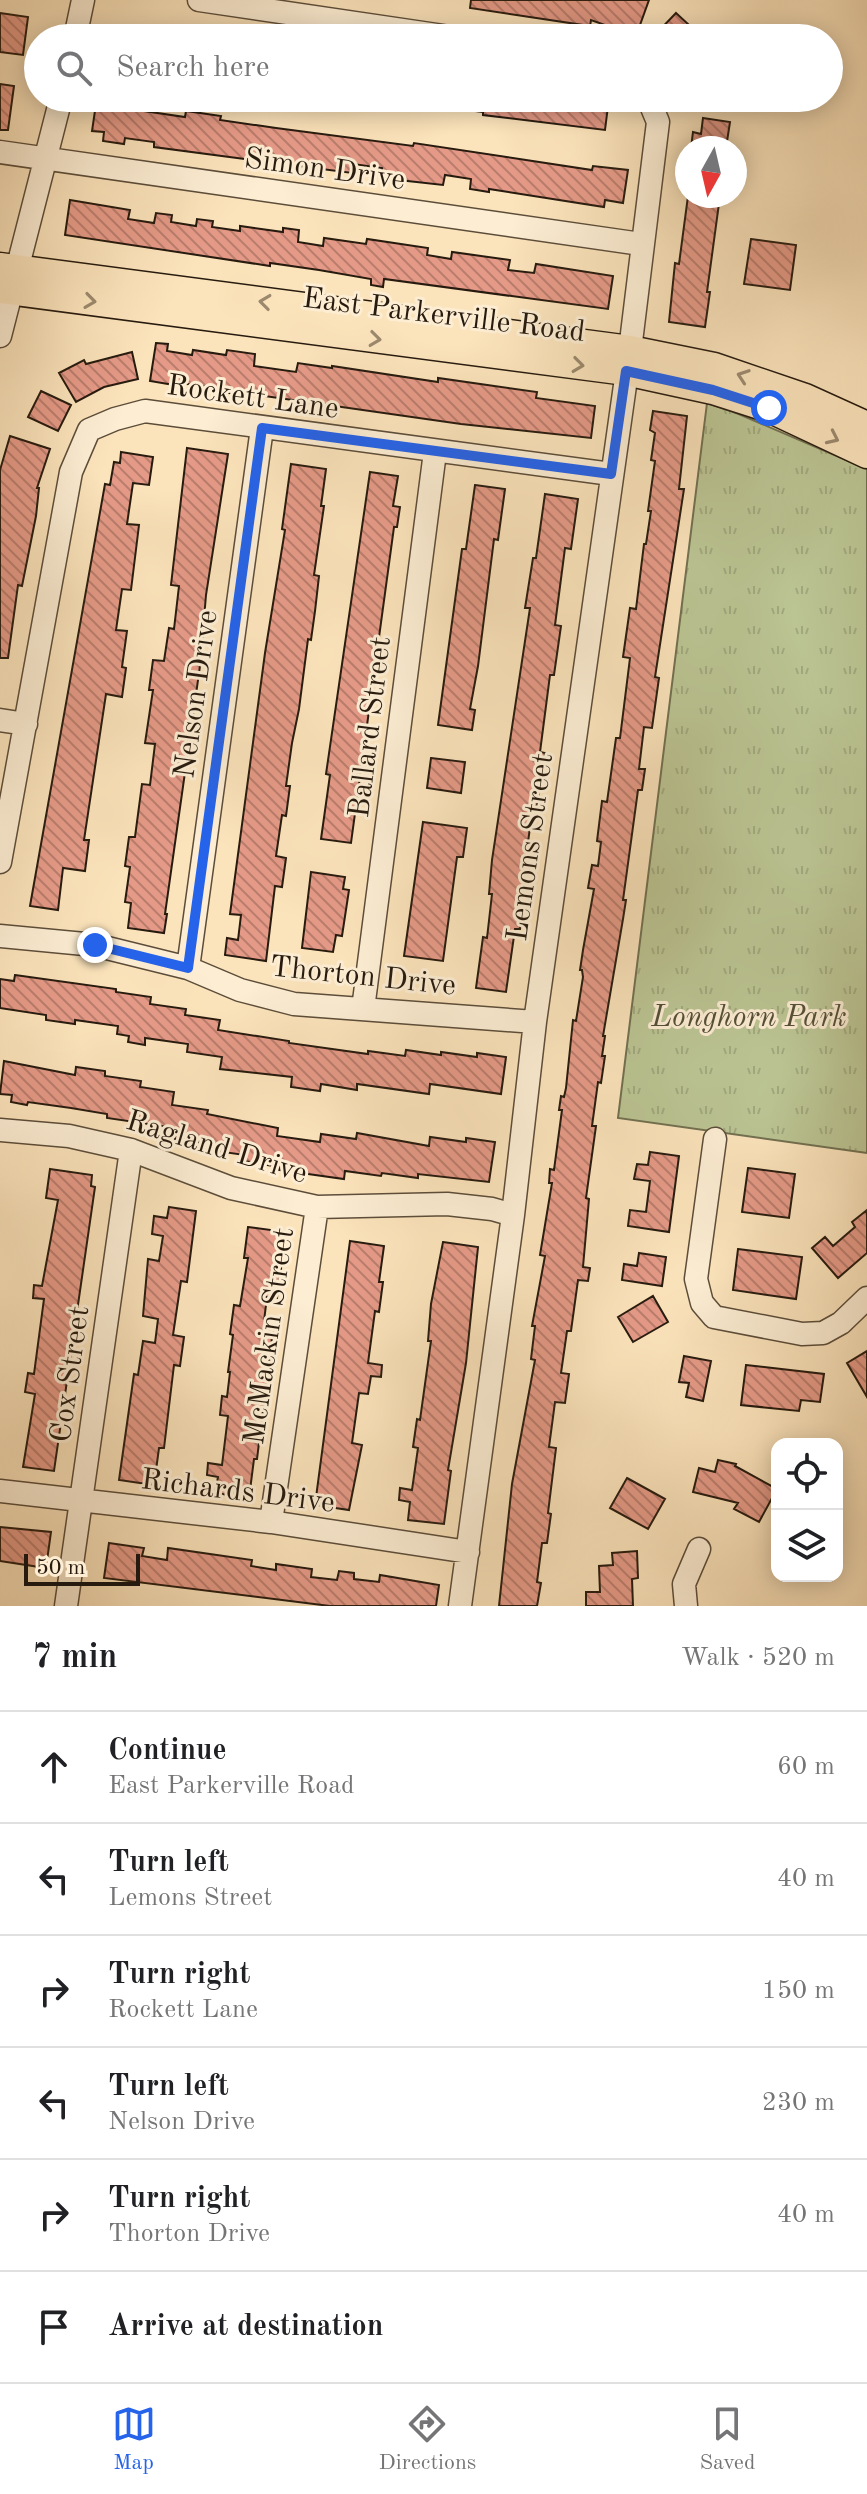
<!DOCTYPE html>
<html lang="en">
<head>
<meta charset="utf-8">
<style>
  body { margin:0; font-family:"Old Standard TT",serif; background:#f6f6f6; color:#202124 }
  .controls { position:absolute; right:24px; bottom:24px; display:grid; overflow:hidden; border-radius:16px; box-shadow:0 4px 20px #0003 }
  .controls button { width:72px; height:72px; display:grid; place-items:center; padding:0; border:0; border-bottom:2px solid #e0e0e0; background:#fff; color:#202124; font:40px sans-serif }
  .compass { position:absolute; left:675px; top:136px; width:72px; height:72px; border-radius:50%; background:#fff; box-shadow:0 4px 20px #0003; rotate:188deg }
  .scale { position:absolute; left:24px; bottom:20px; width:116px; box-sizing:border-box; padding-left:8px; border:4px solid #271b0f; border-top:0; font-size:22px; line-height:28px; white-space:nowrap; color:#271b0f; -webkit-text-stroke:6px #fcedd3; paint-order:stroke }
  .stop { position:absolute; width:24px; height:24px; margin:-18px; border:6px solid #2563eb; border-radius:50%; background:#fff }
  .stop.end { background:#2563eb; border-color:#fff; box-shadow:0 2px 8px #0008 }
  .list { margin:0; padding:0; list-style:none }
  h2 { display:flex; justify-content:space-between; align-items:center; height:104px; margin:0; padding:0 32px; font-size:34px }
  h2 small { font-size:26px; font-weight:400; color:#757577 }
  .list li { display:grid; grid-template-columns:52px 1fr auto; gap:24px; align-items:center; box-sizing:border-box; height:112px; padding:0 32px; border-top:2px solid #e0e0e0 }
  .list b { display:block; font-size:30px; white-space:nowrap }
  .list p { margin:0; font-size:26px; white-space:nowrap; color:#757577 }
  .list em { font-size:26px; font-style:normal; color:#757577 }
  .icon { flex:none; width:44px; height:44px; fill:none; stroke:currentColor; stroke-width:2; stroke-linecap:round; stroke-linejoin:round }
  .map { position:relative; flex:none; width:867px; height:1606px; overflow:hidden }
  .search { position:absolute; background:#fff; box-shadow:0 4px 20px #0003; left:24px; right:24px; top:24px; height:88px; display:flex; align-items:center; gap:20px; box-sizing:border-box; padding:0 28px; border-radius:44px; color:#757577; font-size:30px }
  .sheet { height:776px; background:#fff }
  nav { display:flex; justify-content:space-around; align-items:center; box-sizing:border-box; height:112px; border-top:2px solid #e0e0e0; background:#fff; font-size:22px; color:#757577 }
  nav a { display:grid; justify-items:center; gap:4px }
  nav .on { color:#2563eb }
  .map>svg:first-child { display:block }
  .park { fill:url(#park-tufts); stroke:#717051; stroke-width:2 }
  .building { fill:url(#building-back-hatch); stroke:#271b0f; stroke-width:2 }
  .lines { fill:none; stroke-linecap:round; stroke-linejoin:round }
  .minor-casing { stroke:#5c4d3a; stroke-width:25 }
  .major-casing { stroke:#271b0f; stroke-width:31 }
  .minor { stroke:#fcedd3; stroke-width:22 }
  .major { stroke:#fbe3bb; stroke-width:28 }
  .oneway { stroke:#9c896e }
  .route { stroke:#2563eb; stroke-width:10 }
  .labels { text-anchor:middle; stroke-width:6; stroke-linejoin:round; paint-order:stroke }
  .street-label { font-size:30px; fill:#271b0f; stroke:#fcedd3 }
  .park-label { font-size:30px; font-style:italic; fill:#534e37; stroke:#fcedd3 }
</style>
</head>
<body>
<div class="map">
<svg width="867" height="1606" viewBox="0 0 867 1606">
  <defs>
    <pattern id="park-tufts" width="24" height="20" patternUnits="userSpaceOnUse" patternTransform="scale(2)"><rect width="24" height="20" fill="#bbc493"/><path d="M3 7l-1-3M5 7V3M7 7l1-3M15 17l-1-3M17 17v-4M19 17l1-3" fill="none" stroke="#a1a87e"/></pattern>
    <pattern id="building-back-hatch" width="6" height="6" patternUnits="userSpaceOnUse" patternTransform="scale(2)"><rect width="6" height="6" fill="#e59a87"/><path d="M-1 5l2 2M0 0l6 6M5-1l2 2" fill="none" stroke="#ba7d6d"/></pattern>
  </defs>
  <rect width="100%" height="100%" fill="#fbe3bb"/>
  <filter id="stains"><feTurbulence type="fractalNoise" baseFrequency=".0025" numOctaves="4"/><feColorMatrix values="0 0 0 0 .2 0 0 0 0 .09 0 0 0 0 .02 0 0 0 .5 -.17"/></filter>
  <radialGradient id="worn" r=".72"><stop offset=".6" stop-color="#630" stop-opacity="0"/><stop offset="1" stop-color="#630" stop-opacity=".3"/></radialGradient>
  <!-- park -->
  <path class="park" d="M707 403 734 412 867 469V1153L618 1118Z"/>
  <!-- building -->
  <path class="building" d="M471 0H649L636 36 591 20 590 26 470 8Z
    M0 13 28 17 23 55 0 52Z
    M676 13 703 38H652Z
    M0 84 14 86 8 130H0Z
    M436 98H609L605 130 483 115V112L435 106Z
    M96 104 185 117 186 111 221 116 220 120 276 128 413 146 414 143 592 170 593 166 628 170 623 203 605 200 604 207 489 189V192L470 189 471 179 445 175 443 185 381 178 382 168 354 164 352 173 154 147V142L125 138 124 144 103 141 104 132 92 131Z
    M703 118 730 122 726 148H691L693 132 701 134Z
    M688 196H720L707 292H710L705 327 669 322 675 263 679 264Z
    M70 200 130 210 128 219 154 223 156 213 172 215 171 222 196 226 197 219 213 221 212 227 240 231V226L283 232V228L299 230 298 242 323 246 324 238 366 244 367 239 428 248 427 255 451 259 452 252 510 260 508 270 534 273 536 264 613 276 608 309 384 279 383 287 371 285V279L319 270 270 263V266L65 235Z
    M751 239 796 245 790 290 744 284Z
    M156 343 168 344 167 351 192 355 193 350 226 355 227 350 255 354 254 366 296 372 298 363 332 368V366L438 382V378L537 392 536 398 595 406 591 438 461 424 237 392V394L221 392 222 389 180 383V386L150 381Z
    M132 352 138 379 104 387 76 402 59 373 84 360 86 364Z
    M41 391 71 405 58 431 28 417Z
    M653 411 687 416 679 489H684L655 677 659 678 652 728 644 727 639 769H645L642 790H638L623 900H626L623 919 603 1036H605L602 1056H605L601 1083 598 1082 592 1126H596L586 1198 589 1199 583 1267 590 1268 588 1281 578 1280 571 1331H567L561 1373 569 1374 565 1403 555 1402 549 1447 556 1448 548 1513 551 1514 547 1543H542L537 1582 541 1583 537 1606H499L512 1484 535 1360 531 1359 535 1326H532L545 1256 540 1255 552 1183H549L550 1169 554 1170 562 1110H559L561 1096 564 1097 566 1088 573 1020 576 1021 583 977 582 970H580L583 950 594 889 588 888 592 865 598 866 601 842 597 841 602 801 607 802 616 738H620L630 658 623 657 630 608 636 609 644 544H646L651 511H648L655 461 651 460 655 433 650 430Z
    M10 436 50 449 37 488H39L36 516 22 586 18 585 8 658H0V470Z
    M187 448 228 454 206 595 200 666 165 914H167L164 933 128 928 131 903 125 902 130 867 125 866 129 837H135L142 784 150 785 155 744 145 743 153 690H149L153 660 164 661 169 628 174 629 179 586 171 585Z
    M121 452 153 457 149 485 133 483 127 524 139 525 131 590 122 589 116 630 127 631 122 667 126 668 122 697 106 694 84 840H89L85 871 63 868 58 910 30 906 105 484 110 485 114 462 120 463Z
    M291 464 326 469 321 506H324L314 575 319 576 315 611 311 640 308 639 299 709 292 743 286 786H290L286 816 282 815 276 856 286 858 282 887 275 886 266 961 225 955 227 938 238 940 241 915 230 914 265 653 285 530 282 529Z
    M370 472 398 476 393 506 400 507 397 527H394L351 843 321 839 330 775 326 774Z
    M475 485 505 489 498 540 494 539 478 666 470 709 475 710 472 730 438 725 462 549H466Z
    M545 494 578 499 571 549 565 548 555 625 561 626 554 675H550L540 752 545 753 537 806H533L523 878 527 879 520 929H515L506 992 476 988 483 937 487 938 492 894H489L492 860 530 608H525L533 558H536Z
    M431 758 465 762 461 793 427 788Z
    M423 822 467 828 463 857H457L443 961 404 956Z
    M311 872 345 877 343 889 349 890 342 936 336 935 333 952 302 948Z
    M15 975 116 989V992L151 997 150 1004 186 1009 185 1015 220 1020 218 1030 289 1041V1043L368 1054V1051L405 1056 406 1050 441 1055V1052L477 1057V1053L506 1057 501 1094 430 1084 429 1094 357 1084V1090L321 1084 320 1091 291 1087 292 1077 220 1069 222 1057 187 1052 188 1044 145 1038V1045L128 1042 129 1036 117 1034 118 1026 75 1020V1024L46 1020V1015L0 1008V979L14 981Z
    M4 1061 75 1075 76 1067 105 1071V1076L141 1081 140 1087 174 1092 172 1105 208 1110 207 1114 278 1128 277 1136 320 1142 321 1134 356 1139 357 1133 429 1146 430 1137 466 1142V1138L495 1142 489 1182 418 1174V1178L382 1173 381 1176 345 1171 344 1179 279 1170V1167L244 1161 245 1155 209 1150V1144L175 1139 176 1128 107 1118V1114L71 1108 28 1102 27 1105 11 1102 12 1095 0 1094Z
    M650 1152 679 1156 669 1232 628 1226 630 1210 646 1212 650 1181 634 1179 637 1164 648 1165Z
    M748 1168 795 1174 789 1218 742 1212Z
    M50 1169 92 1175 91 1186 95 1187 54 1471 23 1467 35 1394 25 1392 28 1373 34 1374 44 1299 33 1298 34 1285 42 1286 58 1200 46 1198Z
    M169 1207 196 1211 187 1282 181 1281 173 1335 184 1337 180 1366 174 1365 164 1448H159L154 1485 119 1480 134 1374 138 1375 143 1341 155 1343 158 1319 143 1316 148 1259 159 1261 163 1236 152 1234 154 1216 167 1218Z
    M867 1210V1253L838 1278 812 1248 825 1237 833 1246 855 1227 852 1222Z
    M248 1227 286 1232 277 1298 267 1297 264 1321 274 1322 257 1459H254L249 1498 215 1493 218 1477 207 1475 208 1463 222 1465 228 1416 220 1415 222 1396 227 1397 230 1372H228L233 1335 230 1334 234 1305 240 1306 248 1258H244Z
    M350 1241 384 1246 379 1282H383L379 1312 375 1311 368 1363 382 1365 381 1377 371 1376 368 1394 359 1393 352 1443 362 1445 349 1510 315 1505Z
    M443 1242 478 1247 466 1363 448 1470 451 1471 444 1524 408 1520 410 1502 399 1500 400 1488 412 1490 418 1448 413 1447 417 1419 420 1420 431 1341H428L431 1304Z
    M738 1249 802 1257 796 1299 733 1290Z
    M639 1253 666 1257 662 1286 622 1280 624 1264 637 1266Z
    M653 1296 668 1322 633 1342 618 1317Z
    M867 1351V1397L847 1363Z
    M684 1356 711 1361 703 1401 686 1397 689 1383 679 1382Z
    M746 1365 824 1374 820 1402 801 1400 799 1411 741 1405Z
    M718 1460 736 1464 735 1466 777 1489 759 1522 734 1509 738 1503 693 1492 699 1468 715 1472Z
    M627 1478 665 1499 648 1529 610 1508Z
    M0 1527 51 1532 46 1568 0 1561Z
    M109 1543 144 1548 142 1556 167 1560 168 1548 252 1560 251 1566 276 1570V1564L312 1569 311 1577 337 1580 339 1571 354 1573V1579L379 1582 380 1575 439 1585 436 1606H330L104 1578Z
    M637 1551 638 1578 632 1579 633 1606H586V1592H600L599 1566 613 1565 612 1553Z"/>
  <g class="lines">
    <defs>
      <path id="minor" d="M199 0 457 38
        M75 38 83 0
        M0 152 641 244
        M0 336 61 98
        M0 720 26 724
        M0 862 71 472 89 430 115 419 145 411 611 474
        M0 936 95 945 188 968 240 990 294 1004 535 1022
        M188 968 262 428
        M363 1009 435 452
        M0 1130 69 1136 131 1150 231 1188 317 1207 447 1204 492 1209 513 1215
        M715 1139 696 1279 702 1303 714 1317 802 1334 823 1333 841 1323 867 1298
        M0 1491 271 1522 468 1552
        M271 1522 317 1207
        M66 1606 131 1150
        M460 1606 513 1215 535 1022 630 350 658 122 648 98
        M686 1606 684 1584 699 1549"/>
      <path id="major" d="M0 267 630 350 714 367 805 398 867 426
        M0 289 626 371 713 390 769 408 867 454"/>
    </defs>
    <!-- minor casing -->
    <use href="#minor" class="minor-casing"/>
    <!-- major casing -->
    <use href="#major" class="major-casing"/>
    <!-- minor -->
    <use href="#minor" class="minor"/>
    <!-- major -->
    <use href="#major" class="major"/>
  </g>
  <!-- one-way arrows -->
  <defs><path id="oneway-chevron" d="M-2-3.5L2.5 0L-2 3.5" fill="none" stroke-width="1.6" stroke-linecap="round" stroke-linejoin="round" transform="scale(2)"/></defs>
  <g class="oneway">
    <use href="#oneway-chevron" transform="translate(90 301) rotate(8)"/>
    <use href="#oneway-chevron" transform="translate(265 302) rotate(-173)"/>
    <use href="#oneway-chevron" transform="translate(375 339) rotate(7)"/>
    <use href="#oneway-chevron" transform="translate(578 365) rotate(7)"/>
    <use href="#oneway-chevron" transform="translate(743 376) rotate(-161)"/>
    <use href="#oneway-chevron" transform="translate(833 438) rotate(25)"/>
  </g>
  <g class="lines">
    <!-- route -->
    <path class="route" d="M95 945 188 968 262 428 611 474 626 371 713 390 769 408"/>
  </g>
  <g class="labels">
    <!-- street labels -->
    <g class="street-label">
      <text transform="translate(325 168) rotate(8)" y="10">Simon Drive</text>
      <text transform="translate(444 314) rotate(7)" y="10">East Parkerville Road</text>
      <text transform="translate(253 396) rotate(8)" y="10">Rockett Lane</text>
      <text transform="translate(195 694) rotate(-82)" y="10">Nelson Drive</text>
      <text transform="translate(369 727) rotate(-83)" y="10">Ballard Street</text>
      <text transform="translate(529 847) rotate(-82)" y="10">Lemons Street</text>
      <text transform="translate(363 975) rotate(6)" y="10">Thorton Drive</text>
      <text transform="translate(217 1146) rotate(17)" y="10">Ragland Drive</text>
      <text transform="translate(268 1336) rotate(-82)" y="10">McMackin Street</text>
      <text transform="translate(69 1374) rotate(-82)" y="10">Cox Street</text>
      <text transform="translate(238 1490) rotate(7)" y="10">Richards Drive</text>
    </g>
    <!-- park labels -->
    <g class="park-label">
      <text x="749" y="1026">Longhorn Park</text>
    </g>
  </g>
  <rect width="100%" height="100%" filter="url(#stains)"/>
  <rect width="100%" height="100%" fill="url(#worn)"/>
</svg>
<div class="controls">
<button><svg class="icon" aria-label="locate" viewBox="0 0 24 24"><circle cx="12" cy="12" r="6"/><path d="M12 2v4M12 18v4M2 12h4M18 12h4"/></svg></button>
<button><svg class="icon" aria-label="layers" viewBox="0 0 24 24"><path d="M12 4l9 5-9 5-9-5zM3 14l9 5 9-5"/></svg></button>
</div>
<svg class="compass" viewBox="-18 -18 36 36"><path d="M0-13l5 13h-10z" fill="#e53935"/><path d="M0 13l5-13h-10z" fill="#757577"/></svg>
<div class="scale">50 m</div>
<div class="stop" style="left:769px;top:408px"></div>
<div class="stop end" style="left:95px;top:945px"></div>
<div class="search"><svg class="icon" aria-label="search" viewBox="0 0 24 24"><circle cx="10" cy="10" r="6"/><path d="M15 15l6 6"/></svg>Search here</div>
</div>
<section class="sheet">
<h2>7 min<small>Walk · 520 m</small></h2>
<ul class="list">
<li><svg class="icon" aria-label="ahead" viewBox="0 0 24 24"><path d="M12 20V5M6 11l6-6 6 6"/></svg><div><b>Continue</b><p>East Parkerville Road</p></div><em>60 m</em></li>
<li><svg class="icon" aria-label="left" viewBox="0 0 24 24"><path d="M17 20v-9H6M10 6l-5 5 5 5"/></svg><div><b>Turn left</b><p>Lemons Street</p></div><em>40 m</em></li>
<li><svg class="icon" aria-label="right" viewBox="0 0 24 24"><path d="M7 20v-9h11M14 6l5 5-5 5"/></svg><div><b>Turn right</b><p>Rockett Lane</p></div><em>150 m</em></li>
<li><svg class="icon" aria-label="left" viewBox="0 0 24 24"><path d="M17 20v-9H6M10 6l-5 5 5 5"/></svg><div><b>Turn left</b><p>Nelson Drive</p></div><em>230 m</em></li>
<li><svg class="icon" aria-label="right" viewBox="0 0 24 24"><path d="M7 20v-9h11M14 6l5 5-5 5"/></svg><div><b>Turn right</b><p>Thorton Drive</p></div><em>40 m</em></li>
<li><svg class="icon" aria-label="arrive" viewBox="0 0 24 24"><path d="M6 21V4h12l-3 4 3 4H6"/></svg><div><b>Arrive at destination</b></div></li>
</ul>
</section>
<nav>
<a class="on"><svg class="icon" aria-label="map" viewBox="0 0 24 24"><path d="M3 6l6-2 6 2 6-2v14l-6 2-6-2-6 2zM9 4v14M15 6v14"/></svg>Map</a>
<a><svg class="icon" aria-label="directions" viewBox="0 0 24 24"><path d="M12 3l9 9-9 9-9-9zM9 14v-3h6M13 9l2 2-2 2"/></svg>Directions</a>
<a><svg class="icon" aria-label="saved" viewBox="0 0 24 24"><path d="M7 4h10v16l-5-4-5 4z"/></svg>Saved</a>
</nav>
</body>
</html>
